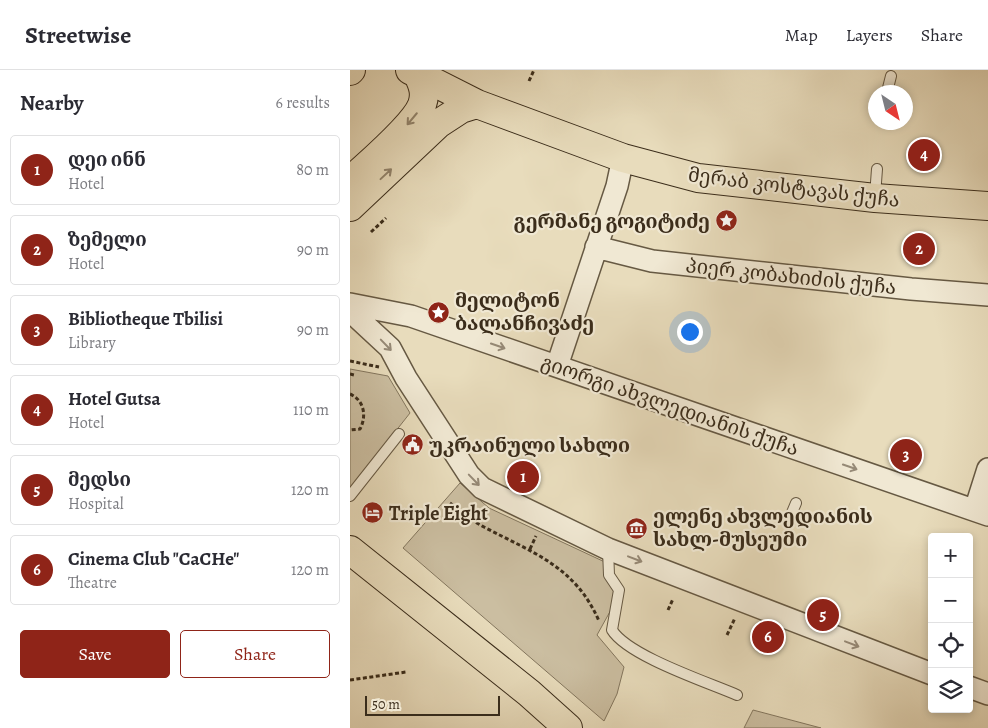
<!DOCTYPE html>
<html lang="en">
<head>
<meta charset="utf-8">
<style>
  body { margin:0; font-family:Alegreya,"Noto Serif Georgian",serif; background:#f7f7f7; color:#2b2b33 }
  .controls { position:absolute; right:15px; bottom:15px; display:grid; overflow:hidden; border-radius:5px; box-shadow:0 2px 8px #0003 }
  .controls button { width:45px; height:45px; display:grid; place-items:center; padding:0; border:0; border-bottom:1px solid #e1e1e2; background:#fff; color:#2b2b33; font:25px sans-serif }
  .compass { position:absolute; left:518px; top:15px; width:45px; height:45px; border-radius:50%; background:#fff; box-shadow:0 2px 8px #0003; rotate:145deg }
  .scale { position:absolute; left:15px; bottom:12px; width:135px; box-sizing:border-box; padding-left:5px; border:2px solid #3b2d1b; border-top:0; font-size:14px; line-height:18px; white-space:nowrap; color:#3b2d1b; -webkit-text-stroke:4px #f0e8d3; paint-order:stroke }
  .you { position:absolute; left:339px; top:261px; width:18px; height:18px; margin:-12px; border:4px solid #fff; border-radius:50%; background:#1a73e8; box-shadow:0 0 0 8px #1a73e833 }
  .badge { display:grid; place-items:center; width:32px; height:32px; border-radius:50%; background:#8f2418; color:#fff; font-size:16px; font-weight:700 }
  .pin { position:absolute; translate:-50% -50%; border:2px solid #fff; box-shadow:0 1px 5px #0006 }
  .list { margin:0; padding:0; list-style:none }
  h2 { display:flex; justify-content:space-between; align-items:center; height:65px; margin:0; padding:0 20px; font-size:21px }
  h2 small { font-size:16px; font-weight:400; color:#7c7c81 }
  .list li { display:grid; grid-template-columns:32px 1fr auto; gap:15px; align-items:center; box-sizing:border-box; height:70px; margin:0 10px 10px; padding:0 10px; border:1px solid #e1e1e2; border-radius:5px }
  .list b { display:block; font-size:19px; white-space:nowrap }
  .list p { margin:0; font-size:16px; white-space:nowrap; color:#7c7c81 }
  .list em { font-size:16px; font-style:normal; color:#7c7c81 }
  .actions { display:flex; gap:10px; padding:15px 20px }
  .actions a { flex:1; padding:11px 0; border:1px solid #8f2418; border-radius:5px; text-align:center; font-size:18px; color:#8f2418 }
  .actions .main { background:#8f2418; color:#fff }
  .icon { flex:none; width:28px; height:28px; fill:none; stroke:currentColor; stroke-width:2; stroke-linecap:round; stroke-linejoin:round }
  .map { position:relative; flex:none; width:638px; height:658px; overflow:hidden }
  header { display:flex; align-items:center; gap:30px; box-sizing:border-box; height:70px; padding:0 25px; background:#fff; border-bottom:1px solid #e1e1e2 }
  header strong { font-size:24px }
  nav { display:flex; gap:28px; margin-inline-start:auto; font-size:18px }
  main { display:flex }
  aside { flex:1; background:#fff }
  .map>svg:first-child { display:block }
  .green { fill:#cbbea1; stroke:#83765e }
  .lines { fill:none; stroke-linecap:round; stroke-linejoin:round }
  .lane-casing { stroke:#665943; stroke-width:12 }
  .street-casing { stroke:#665943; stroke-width:24 }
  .primary-casing { stroke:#3b2d1b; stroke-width:30 }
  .path { stroke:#3b2d1b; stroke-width:3; stroke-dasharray:4 2.5; stroke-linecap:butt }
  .lane { stroke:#f0e8d3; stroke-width:10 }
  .street { stroke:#f0e8d3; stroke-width:21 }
  .primary { stroke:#e8dcbc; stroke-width:28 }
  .path-bridge { stroke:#3b2d1b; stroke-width:3; stroke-dasharray:4 2.5; stroke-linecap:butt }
  .oneway { stroke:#92846c }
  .oneway2 { stroke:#968a77 }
  .labels { text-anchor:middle; stroke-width:4.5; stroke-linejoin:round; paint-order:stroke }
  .street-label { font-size:20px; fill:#3b2d1b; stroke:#f0e8d3 }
  .poi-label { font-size:20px; font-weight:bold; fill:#3b2d1b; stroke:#f0e8d3; text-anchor:start }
</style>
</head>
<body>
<header>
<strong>Streetwise</strong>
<nav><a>Map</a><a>Layers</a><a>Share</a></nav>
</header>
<main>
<aside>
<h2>Nearby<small>6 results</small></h2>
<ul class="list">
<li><span class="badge">1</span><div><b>დეი ინნ</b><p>Hotel</p></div><em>80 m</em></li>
<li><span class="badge">2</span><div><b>ზემელი</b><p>Hotel</p></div><em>90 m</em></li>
<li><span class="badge">3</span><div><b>Bibliotheque Tbilisi</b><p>Library</p></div><em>90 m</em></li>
<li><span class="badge">4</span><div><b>Hotel Gutsa</b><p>Hotel</p></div><em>110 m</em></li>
<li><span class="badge">5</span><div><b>მედსი</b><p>Hospital</p></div><em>120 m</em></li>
<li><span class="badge">6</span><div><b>Cinema Club &quot;CaCHe&quot;</b><p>Theatre</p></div><em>120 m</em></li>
</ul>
<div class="actions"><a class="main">Save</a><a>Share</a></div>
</aside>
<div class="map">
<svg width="638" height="658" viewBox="0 0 638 658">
  <rect width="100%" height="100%" fill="#e8dcbc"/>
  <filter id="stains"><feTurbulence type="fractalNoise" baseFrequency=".004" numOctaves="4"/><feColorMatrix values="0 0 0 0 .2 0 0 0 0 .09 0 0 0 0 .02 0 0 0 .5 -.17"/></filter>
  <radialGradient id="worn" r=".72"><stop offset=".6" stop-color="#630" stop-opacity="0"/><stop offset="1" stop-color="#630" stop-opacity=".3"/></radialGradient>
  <!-- green -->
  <path class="green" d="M0 299 38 306 60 343 0 419Z
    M110 413 139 438 257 493 267 529 247 565 274 597 267 624 254 651 53 478Z
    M403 640 471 658H394Z"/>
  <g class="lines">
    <defs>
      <path id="lane" d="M537 22 541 6
        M525 126 527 99
        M0 426 49 364
        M441 445 446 433
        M258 479 259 505 269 520 262 560C278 586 357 612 387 625"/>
      <path id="street" d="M246 177 302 191 561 219 638 225
        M0 234 61 246 638 445
        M0 241 40 278 56 308 119 405 132 418 258 479 582 604
        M207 296 267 116 273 88
        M625 440 638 399
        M619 617 638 624"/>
      <path id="primary" d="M60 0 127 34 273 88 348 108 525 128 638 136
        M0 1 1 0
        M0 111C18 94 64 56 72 35 76 24 73 15 68 5
        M0 137 88 54 111 39 127 34
        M0 480 179 623 218 658"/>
    </defs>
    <!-- lane casing -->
    <use href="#lane" class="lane-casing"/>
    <!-- street casing -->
    <use href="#street" class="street-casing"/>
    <!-- primary casing -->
    <use href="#primary" class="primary-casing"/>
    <!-- path -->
    <path class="path" d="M179 11 184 0
      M21 162 36 148
      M0 291 29 297
      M0 304 4 305
      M0 324C14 330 17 346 10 359L0 360
      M100 433C111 441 122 451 134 457 183 483 225 496 249 551
      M180 479 186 466
      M377 565 385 548
      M0 610 56 602"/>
    <!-- lane -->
    <use href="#lane" class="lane"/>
    <!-- street -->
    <use href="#street" class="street"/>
    <!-- primary -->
    <use href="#primary" class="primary"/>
    <!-- path-bridge -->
    <path class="path-bridge" d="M318 540 323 529"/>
  </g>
  <!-- one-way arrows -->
  <defs><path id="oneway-shaft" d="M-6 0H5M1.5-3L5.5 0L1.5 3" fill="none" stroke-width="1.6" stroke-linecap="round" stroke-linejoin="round" transform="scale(1.25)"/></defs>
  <g class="oneway">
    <use href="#oneway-shaft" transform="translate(62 49) rotate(130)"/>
    <use href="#oneway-shaft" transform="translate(36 104) rotate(-43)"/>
  </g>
  <g class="oneway2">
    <use href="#oneway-shaft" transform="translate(36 275) rotate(46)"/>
    <use href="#oneway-shaft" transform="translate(148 276) rotate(19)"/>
    <use href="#oneway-shaft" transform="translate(500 397) rotate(19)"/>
    <use href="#oneway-shaft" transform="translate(124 410) rotate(46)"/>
    <use href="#oneway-shaft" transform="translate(285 489) rotate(21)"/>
    <use href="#oneway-shaft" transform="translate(502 574) rotate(21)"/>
  </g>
  <!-- icons -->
  <defs>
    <symbol id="sight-disc" viewBox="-11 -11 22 22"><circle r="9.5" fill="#8f2418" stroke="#f0e8d3"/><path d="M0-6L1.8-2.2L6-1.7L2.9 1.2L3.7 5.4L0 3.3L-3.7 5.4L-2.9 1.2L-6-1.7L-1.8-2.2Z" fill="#fff"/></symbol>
    <symbol id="civic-disc" viewBox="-11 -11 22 22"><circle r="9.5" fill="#8f2418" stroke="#f0e8d3"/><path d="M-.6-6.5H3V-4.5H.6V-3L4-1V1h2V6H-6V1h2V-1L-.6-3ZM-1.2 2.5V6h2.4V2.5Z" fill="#fff"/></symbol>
    <symbol id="hotel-disc" viewBox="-11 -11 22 22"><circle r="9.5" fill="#8f2418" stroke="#f0e8d3"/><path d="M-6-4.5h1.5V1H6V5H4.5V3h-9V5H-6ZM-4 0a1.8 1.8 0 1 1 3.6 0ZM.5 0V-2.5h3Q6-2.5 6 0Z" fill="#fff"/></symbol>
    <symbol id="museum-disc" viewBox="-11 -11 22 22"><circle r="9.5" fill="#8f2418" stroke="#f0e8d3"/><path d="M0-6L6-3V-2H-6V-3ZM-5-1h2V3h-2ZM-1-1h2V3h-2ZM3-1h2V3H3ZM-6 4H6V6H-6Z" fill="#fff"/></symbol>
  </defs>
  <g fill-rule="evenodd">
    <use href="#sight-disc" x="364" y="138" width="25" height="25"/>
    <use href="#sight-disc" x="76" y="230" width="25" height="25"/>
    <use href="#civic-disc" x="50" y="362" width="25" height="25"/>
    <use href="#hotel-disc" x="10" y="430" width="25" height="25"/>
    <use href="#museum-disc" x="274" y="446" width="25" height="25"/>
  </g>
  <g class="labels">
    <!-- street labels -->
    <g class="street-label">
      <text transform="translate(444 117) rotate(7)" y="7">მერაბ კოსტავას ქუჩა</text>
      <text transform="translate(441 206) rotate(6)" y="7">პიერ კობახიძის ქუჩა</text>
      <text transform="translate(320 335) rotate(19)" y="7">გიორგი ახვლედიანის ქუჩა</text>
    </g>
    <!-- poi labels -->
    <g class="poi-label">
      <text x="360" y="158" text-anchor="end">გერმანე გოგიტიძე</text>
      <text x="105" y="237">მელიტონ<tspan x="105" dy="23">ბალანჩივაძე</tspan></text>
      <text x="79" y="382">უკრაინული სახლი</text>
      <text x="39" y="450">Triple Eight</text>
      <text x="303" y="453">ელენე ახვლედიანის<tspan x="303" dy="23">სახლ-მუსეუმი</tspan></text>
    </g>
  </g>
  <rect width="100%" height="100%" filter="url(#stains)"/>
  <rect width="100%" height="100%" fill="url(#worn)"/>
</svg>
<div class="controls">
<button>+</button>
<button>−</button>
<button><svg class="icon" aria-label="locate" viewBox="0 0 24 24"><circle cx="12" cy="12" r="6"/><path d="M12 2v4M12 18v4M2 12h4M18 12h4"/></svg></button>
<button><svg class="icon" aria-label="layers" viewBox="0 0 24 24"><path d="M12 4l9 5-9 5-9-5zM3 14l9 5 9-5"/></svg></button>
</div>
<svg class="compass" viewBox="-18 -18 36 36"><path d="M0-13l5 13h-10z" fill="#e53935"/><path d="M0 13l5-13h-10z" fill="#7c7c81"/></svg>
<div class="scale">50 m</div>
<div class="you"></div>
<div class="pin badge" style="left:173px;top:407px">1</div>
<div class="pin badge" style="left:569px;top:179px">2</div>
<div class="pin badge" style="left:556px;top:385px">3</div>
<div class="pin badge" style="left:574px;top:85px">4</div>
<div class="pin badge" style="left:473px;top:545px">5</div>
<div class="pin badge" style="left:418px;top:567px">6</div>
</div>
</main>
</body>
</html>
